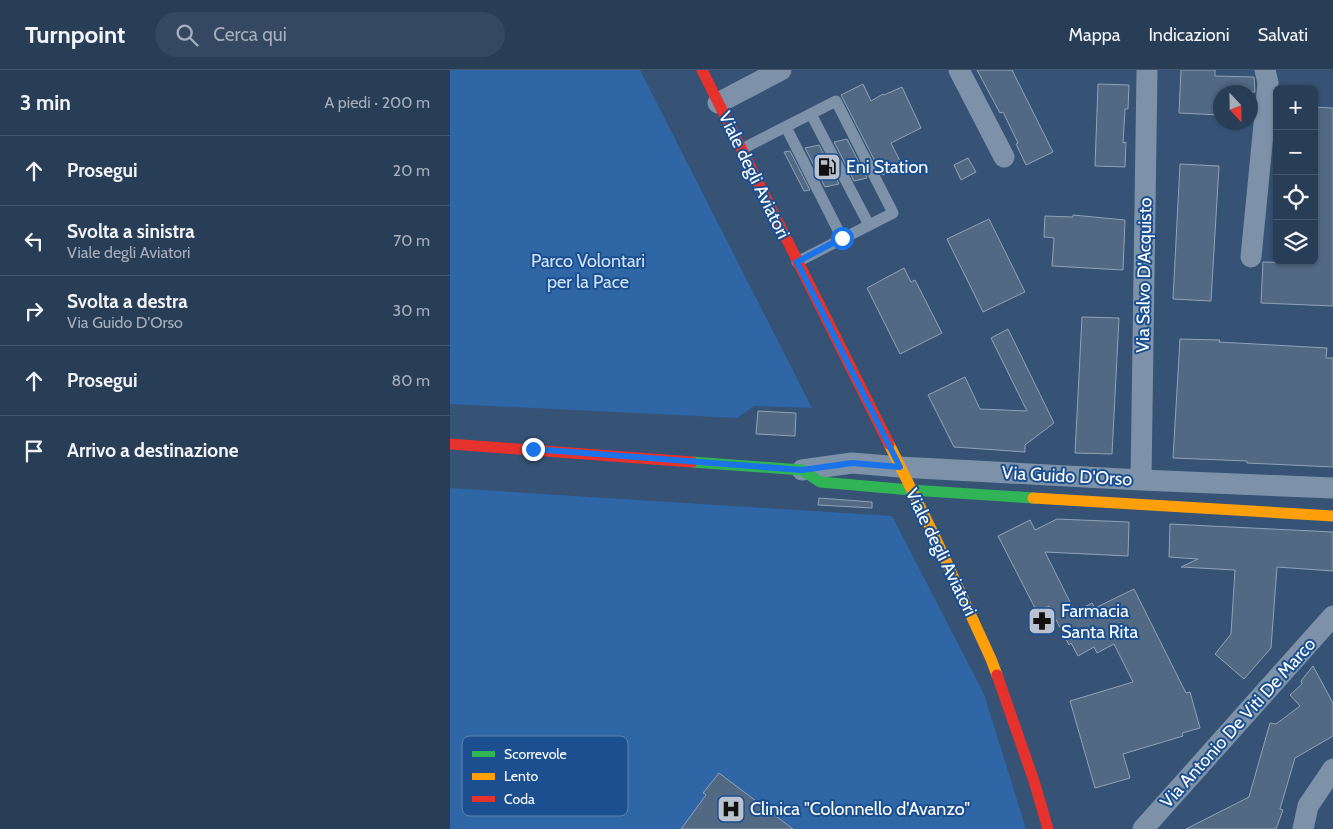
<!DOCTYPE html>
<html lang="it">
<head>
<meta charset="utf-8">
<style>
  body { margin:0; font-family:Cabin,sans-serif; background:#344961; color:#f1f3f6 }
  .controls { position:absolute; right:15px; top:15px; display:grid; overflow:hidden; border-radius:8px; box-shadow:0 1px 4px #0004 }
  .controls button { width:45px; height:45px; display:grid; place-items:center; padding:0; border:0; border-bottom:1px solid #44576d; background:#283e57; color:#f1f3f6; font:25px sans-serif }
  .compass { position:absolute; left:763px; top:15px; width:45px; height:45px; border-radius:50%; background:#283e57; box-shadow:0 1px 4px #0004; rotate:158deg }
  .stop { position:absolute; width:15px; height:15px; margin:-11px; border:4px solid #1a73e8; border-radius:50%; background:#fff }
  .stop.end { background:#1a73e8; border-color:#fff; box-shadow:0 1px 5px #0008 }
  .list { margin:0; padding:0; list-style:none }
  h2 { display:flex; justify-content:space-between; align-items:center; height:65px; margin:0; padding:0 20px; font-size:21px }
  h2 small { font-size:16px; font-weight:400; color:#a5aeba }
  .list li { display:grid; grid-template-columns:32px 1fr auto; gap:15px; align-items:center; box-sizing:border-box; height:70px; padding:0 20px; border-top:1px solid #44576d }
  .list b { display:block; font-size:19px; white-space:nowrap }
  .list p { margin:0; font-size:16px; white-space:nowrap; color:#a5aeba }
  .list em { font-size:16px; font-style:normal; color:#a5aeba }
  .icon { flex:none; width:28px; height:28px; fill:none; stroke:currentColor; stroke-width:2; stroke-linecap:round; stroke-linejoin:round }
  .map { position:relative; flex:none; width:883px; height:759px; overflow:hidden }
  header { display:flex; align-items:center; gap:30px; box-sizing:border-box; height:70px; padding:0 25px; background:#283e57; border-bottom:1px solid #44576d }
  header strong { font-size:24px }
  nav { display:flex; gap:28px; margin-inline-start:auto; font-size:18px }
  .search { width:350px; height:45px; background:#344961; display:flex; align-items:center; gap:12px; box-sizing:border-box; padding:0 18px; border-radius:28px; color:#a5aeba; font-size:19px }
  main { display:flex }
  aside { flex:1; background:#283e57 }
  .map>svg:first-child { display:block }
  .green { fill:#2f66a5 }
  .building { fill:#526984; stroke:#92a2b6 }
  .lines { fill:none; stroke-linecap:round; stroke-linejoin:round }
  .lane { stroke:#7d92a8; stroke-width:11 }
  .street { stroke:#7d92a8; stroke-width:21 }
  .fast { stroke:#30b455; stroke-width:11 }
  .slow { stroke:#ff9f0a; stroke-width:11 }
  .jam { stroke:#e5322d; stroke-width:11 }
  .route { stroke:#1a73e8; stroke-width:6 }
  .labels { text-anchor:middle; stroke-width:4; stroke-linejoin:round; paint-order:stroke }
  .poi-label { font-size:18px; fill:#fff; stroke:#1b4f8f; text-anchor:start }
  .street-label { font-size:18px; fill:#fff; stroke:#1b4f8f }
  .park-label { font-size:18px; fill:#cfe3fa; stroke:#1b4f8f }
  .key { fill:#1b4f8f; stroke:#5f84b1; stroke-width:1 }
  .key-label { font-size:14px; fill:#fff }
</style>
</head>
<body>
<header>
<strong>Turnpoint</strong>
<div class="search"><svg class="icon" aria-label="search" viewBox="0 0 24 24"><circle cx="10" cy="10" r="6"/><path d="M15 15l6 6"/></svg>Cerca qui</div>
<nav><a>Mappa</a><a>Indicazioni</a><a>Salvati</a></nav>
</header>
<main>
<aside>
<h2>3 min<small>A piedi · 200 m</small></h2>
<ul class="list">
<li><svg class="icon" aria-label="ahead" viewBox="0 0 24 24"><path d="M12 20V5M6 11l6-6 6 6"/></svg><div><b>Prosegui</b></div><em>20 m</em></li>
<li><svg class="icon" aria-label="left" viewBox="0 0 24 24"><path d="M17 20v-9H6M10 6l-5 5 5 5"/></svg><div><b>Svolta a sinistra</b><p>Viale degli Aviatori</p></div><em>70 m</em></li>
<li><svg class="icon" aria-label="right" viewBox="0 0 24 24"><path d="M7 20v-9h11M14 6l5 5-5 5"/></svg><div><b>Svolta a destra</b><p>Via Guido D'Orso</p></div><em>30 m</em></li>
<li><svg class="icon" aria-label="ahead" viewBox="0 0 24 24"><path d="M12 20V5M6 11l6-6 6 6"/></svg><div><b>Prosegui</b></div><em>80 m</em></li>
<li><svg class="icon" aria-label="arrive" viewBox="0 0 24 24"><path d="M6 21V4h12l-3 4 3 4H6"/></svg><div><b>Arrivo a destinazione</b></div></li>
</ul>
</aside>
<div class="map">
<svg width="883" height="759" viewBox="0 0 883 759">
  <rect width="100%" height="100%" fill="#365274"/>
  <!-- green -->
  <path class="green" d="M0 0H190L362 338 304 336 287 348 0 334Z
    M0 418 442 446 534 624 576 759H0Z"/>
  <!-- building -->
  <path class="building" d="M527 0H562L603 82 576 95 566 74 568 73 553 42 550 43Z
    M731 0H765V6L804 7 805 22H770V45L729 43Z
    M413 14 421 31 433 24 434 25 452 17 471 58 441 73 453 97 432 105 391 25Z
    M648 14 679 15 678 39H675L673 73 676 72 675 97 645 96Z
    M864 37 883 38V236L811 233 813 192 849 193V191H864Z
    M397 69 417 108 404 111 384 72Z
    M369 75 389 114 375 117 355 78Z
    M340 81 360 120 354 121 334 82Z
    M518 88 526 102 511 110 504 95Z
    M730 94 769 96 761 231 723 229Z
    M623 145 675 150 673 200 602 196 604 168 594 167 595 146 623 147Z
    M539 149 575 222 533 242 497 169Z
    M454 198 461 212 465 210 492 263 450 284 417 218Z
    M632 247 669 248 662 384 625 383Z
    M558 259 604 353 575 375V382L504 377 478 325 515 307 530 339 577 341 541 268Z
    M730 269 770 270 769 272 877 278 876 288H883V397L797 393V391L723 388Z
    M308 341 346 343 345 366 306 364Z
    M369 428 422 432V438L368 435Z
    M607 449 679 452 678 486 595 482 625 542 642 533 645 538 684 519 736 623 740 622 750 658 732 663 733 666 673 684 680 708 645 718 620 631 683 612 664 574 647 583 644 577 628 586 621 573 619 575 599 536 587 542 548 466 580 450 585 460Z
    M720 454 883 462V501L827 497 821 578 794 609 765 584 781 564 785 500 731 497 748 489 719 487Z
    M863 596 883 633V666L845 688 830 739 833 740 826 759H736L799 727 820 653 826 654 850 636 840 625 852 614 851 611Z
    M269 703 343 759H231L256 725 253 723Z"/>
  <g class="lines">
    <!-- lane -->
    <path class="lane" d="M361 44 419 155
      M336 57 392 168
      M292 79 386 31 443 143 347 192"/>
    <!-- street -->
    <path class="street" d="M509 0 554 87
      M268 33 331 0
      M801 187 818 13 815 0
      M352 400 402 393 450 397 691 410 883 418
      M691 410 697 0
      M693 759 883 546
      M853 759 858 736 883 699"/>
    <!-- fast -->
    <path class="fast" d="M242 392 352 400 370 412 461 420 583 428"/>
    <!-- slow -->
    <path class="slow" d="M439 374 485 467 541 589 547 605
      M583 428 883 446"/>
    <!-- jam -->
    <path class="jam" d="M252 0 439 374
      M0 374 242 392
      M547 605 584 711 598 759"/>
  </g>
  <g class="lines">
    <!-- route -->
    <path class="route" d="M83 379 352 400 402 393 450 397 347 192 392 168"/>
  </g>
  <!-- icons -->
  <defs>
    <symbol id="fuel-square" viewBox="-11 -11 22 22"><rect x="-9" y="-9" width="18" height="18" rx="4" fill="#b9c2ce" stroke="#1b4f8f"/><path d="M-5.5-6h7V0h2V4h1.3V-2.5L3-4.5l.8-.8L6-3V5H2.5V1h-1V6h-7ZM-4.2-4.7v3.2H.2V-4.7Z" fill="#111"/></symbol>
    <symbol id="pharmacy-square" viewBox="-11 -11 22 22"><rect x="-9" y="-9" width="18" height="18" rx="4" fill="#b9c2ce" stroke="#1b4f8f"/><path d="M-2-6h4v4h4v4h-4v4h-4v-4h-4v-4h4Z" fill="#111"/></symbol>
    <symbol id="hospital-square" viewBox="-11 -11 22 22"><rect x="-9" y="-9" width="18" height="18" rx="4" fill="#b9c2ce" stroke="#1b4f8f"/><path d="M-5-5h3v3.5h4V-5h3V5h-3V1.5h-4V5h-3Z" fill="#111"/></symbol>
  </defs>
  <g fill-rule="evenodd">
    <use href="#fuel-square" x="361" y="81" width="32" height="32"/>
    <use href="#pharmacy-square" x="576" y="535" width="32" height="32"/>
    <use href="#hospital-square" x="265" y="723" width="32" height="32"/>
  </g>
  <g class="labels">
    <!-- poi labels -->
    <g class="poi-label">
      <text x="396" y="103">Eni Station</text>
      <text x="611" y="547">Farmacia<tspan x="611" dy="21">Santa Rita</tspan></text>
      <text x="300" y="745">Clinica "Colonnello d'Avanzo"</text>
    </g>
    <!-- street labels -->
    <g class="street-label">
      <text transform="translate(304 105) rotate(64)" y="6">Viale degli Aviatori</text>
      <text transform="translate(694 205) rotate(-89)" y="6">Via Salvo D'Acquisto</text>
      <text transform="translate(617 406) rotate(3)" y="6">Via Guido D'Orso</text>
      <text transform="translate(491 482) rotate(64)" y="6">Viale degli Aviatori</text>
      <text transform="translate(788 653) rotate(-48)" y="6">Via Antonio De Viti De Marco</text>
    </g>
    <!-- park labels -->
    <g class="park-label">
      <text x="138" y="197">Parco Volontari<tspan x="138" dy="21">per la Pace</tspan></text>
    </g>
  </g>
  <!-- legend -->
  <rect x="12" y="666" width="166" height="80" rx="8" class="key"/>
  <rect x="22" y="681" width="23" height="6" fill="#30b455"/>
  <rect x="22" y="703" width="23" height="7" fill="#ff9f0a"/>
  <rect x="22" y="726" width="23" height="6" fill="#e5322d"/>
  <g class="key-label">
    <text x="54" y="689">Scorrevole</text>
    <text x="54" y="711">Lento</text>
    <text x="54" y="734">Coda</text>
  </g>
</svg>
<div class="controls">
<button>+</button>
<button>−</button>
<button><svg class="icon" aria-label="locate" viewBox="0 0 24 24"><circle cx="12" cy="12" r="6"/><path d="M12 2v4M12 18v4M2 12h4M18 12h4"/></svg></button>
<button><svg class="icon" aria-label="layers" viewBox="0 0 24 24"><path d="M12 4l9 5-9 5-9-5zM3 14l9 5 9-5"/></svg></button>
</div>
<svg class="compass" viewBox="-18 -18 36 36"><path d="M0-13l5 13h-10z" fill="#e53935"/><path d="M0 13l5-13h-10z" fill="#a5aeba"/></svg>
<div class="stop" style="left:392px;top:168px"></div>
<div class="stop end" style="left:83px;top:379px"></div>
</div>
</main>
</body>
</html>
